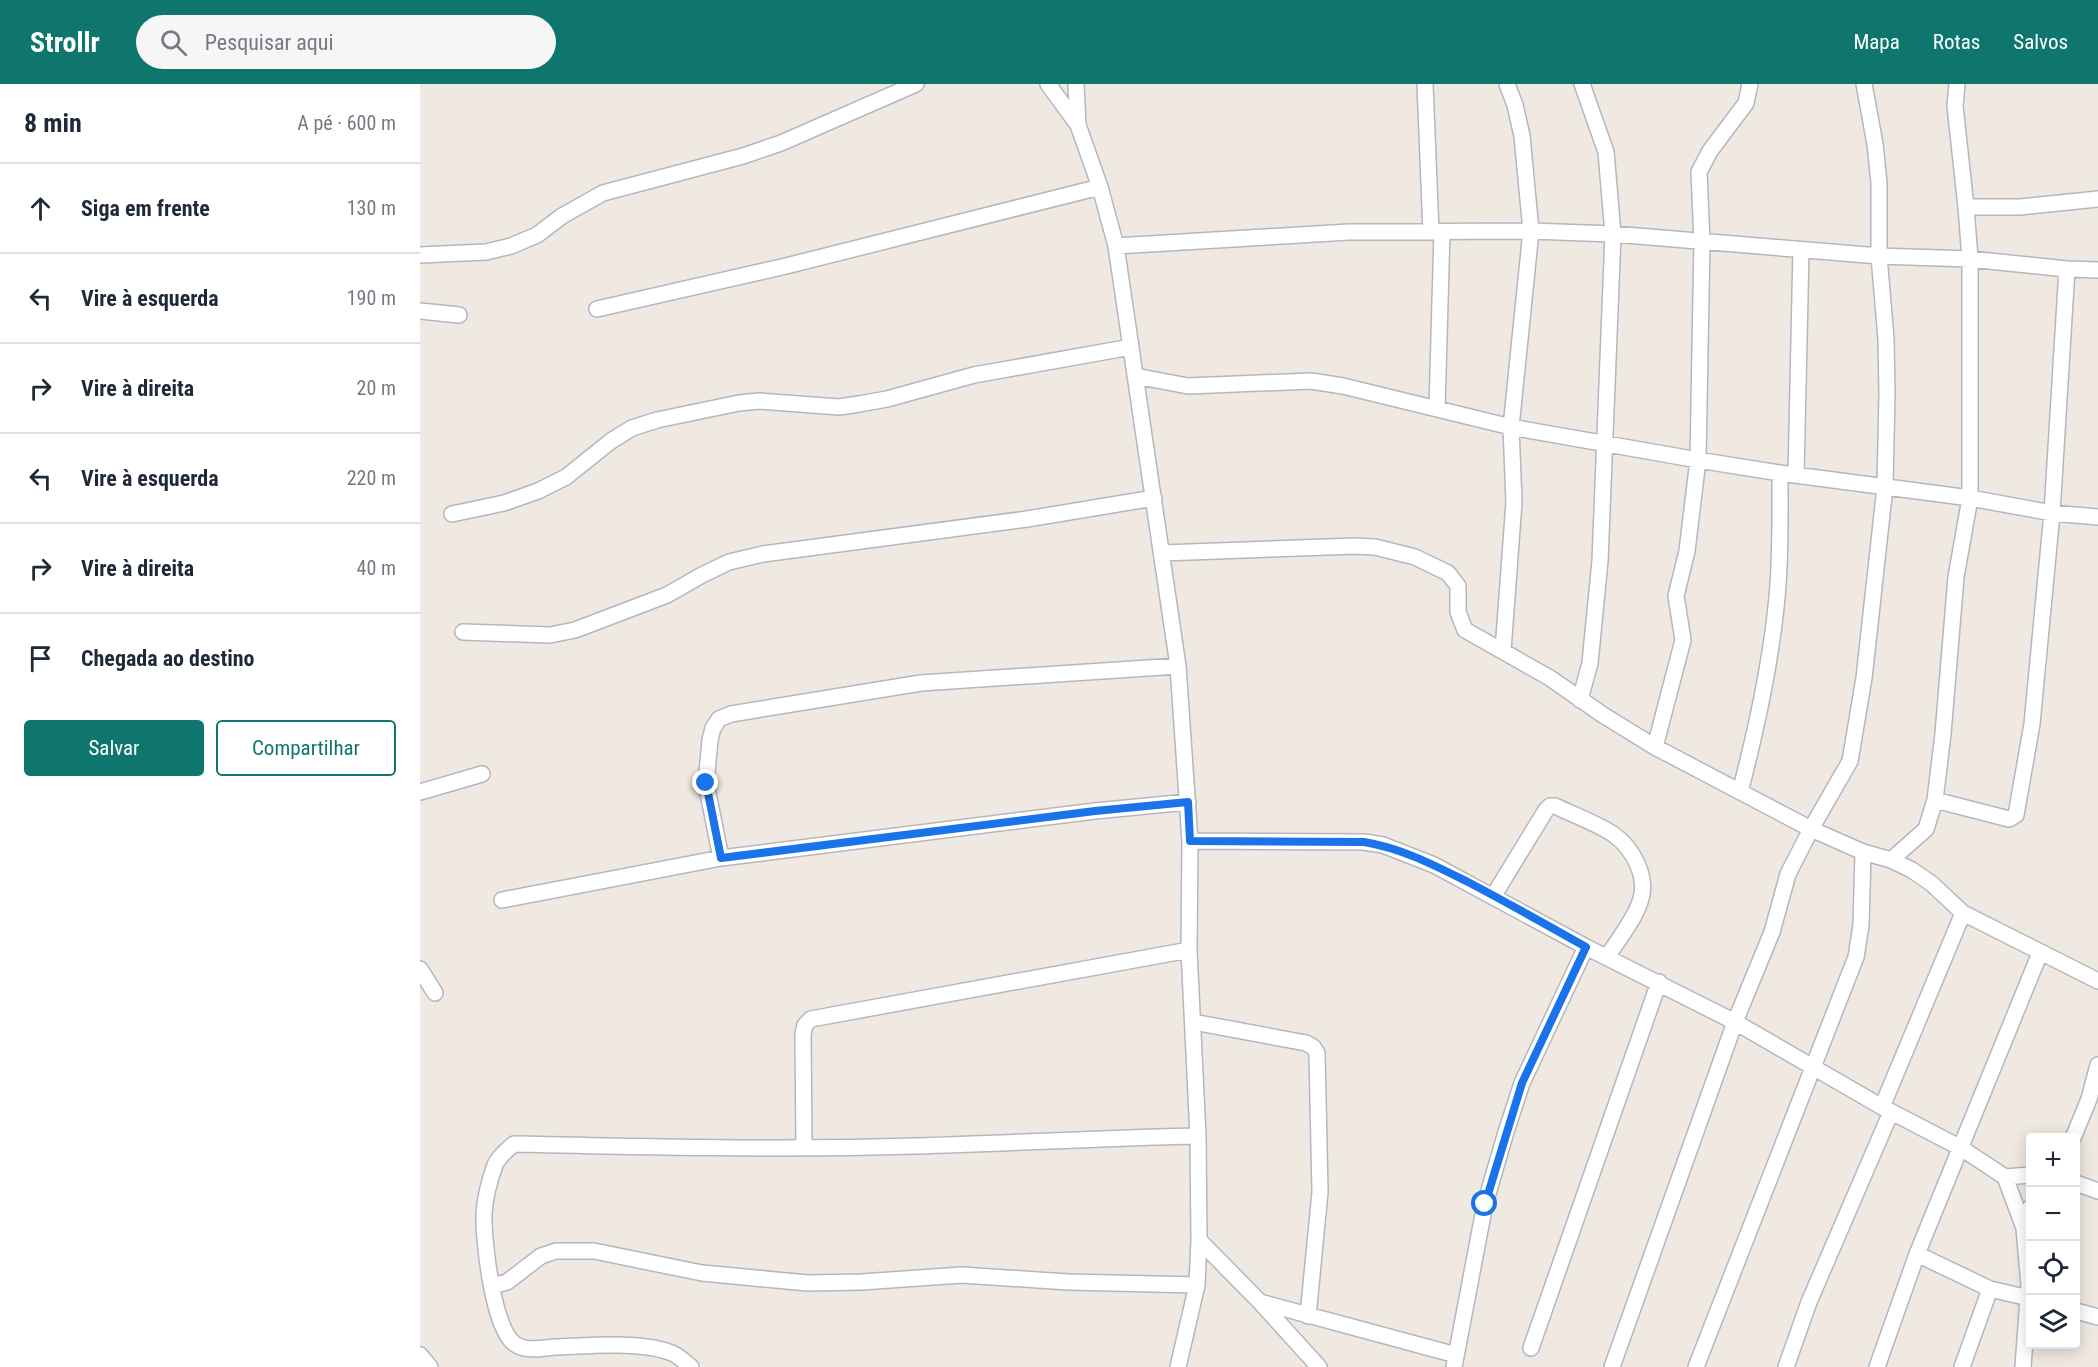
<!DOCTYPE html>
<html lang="pt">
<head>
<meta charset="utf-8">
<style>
  body { margin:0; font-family:"Roboto Condensed",sans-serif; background:#f6f6f7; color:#1f2937 }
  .controls { position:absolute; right:18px; bottom:18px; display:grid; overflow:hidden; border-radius:6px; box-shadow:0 3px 15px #0003 }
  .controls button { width:54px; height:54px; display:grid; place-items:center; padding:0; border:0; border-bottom:2px solid #e0e1e3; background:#fff; color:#1f2937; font:30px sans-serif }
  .stop { position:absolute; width:18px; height:18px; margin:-14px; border:4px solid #1a73e8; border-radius:50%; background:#fff }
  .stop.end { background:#1a73e8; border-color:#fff; box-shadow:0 2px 6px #0008 }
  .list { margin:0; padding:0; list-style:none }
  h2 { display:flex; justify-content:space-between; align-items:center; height:78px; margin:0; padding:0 24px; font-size:26px }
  h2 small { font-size:20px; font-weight:400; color:#747a83 }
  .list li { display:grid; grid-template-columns:39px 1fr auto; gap:18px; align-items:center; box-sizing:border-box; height:90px; padding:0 24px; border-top:2px solid #e0e1e3 }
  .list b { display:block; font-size:22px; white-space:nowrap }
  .list em { font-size:20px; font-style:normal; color:#747a83 }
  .actions { display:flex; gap:12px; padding:18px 24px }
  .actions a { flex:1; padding:14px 0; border:2px solid #0f766e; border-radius:6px; text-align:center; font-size:21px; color:#0f766e }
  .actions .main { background:#0f766e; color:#fff }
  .icon { flex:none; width:33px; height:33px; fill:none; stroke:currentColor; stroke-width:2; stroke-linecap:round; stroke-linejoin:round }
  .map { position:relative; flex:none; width:1678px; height:1283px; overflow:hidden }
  header { display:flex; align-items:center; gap:36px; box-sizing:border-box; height:84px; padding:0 30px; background:#0f766e; color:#fff }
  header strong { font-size:28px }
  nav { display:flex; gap:33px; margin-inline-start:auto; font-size:21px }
  .search { width:420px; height:54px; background:#f6f6f7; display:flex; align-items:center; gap:15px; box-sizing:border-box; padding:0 21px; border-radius:33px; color:#747a83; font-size:22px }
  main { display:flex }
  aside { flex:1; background:#fff }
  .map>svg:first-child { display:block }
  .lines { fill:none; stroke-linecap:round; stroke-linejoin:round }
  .minor-casing { stroke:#b4b7c1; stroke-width:18 }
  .minor { stroke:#fff; stroke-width:15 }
  .route { stroke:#1a73e8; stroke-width:8 }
</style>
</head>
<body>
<header>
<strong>Strollr</strong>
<div class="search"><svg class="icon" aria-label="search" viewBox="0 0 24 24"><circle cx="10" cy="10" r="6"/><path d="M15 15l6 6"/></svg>Pesquisar aqui</div>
<nav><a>Mapa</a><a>Rotas</a><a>Salvos</a></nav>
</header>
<main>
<aside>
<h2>8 min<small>A pé · 600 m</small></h2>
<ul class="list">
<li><svg class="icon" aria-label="ahead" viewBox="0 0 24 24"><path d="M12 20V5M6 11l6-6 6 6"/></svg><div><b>Siga em frente</b></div><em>130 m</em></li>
<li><svg class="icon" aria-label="left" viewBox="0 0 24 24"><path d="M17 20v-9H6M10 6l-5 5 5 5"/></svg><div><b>Vire à esquerda</b></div><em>190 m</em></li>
<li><svg class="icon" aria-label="right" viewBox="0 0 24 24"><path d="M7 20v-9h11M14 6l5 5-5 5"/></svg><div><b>Vire à direita</b></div><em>20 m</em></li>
<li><svg class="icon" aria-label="left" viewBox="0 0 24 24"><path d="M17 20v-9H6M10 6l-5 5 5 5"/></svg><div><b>Vire à esquerda</b></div><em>220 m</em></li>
<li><svg class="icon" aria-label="right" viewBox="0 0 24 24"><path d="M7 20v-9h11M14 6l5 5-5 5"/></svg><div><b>Vire à direita</b></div><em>40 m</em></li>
<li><svg class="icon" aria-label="arrive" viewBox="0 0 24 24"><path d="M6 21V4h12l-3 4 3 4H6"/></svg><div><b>Chegada ao destino</b></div></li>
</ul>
<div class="actions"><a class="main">Salvar</a><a>Compartilhar</a></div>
</aside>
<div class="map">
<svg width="1678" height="1283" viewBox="0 0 1678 1283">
  <rect width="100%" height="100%" fill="#efe9e1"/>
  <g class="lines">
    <defs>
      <path id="minor" d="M628 0 658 41 680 103 696 162 758 582 770 757 769 866 778 1052 779 1156 777 1201 758 1283
        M656 0 658 41
        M1005 0 1011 148
        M1546 123H1600L1678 115
        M696 162 929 148 1111 147 1193 150 1459 172 1550 175 1647 185 1678 186
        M0 171 66 168 91 162 117 151 142 132 183 109 323 72 361 59 496 0
        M177 225 366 182 680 103
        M0 227 39 231
        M715 292 768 302 891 297 923 302 1091 343 1278 376 1360 389 1550 414 1632 429 1678 433
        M1017 324 1022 148
        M1376 391 1381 166
        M32 430 84 419 118 407 146 393 191 357 212 344 237 336 319 319 339 317 419 323 439 320 467 315 554 291 711 263
        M742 469 935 462 955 463 995 473 1028 489 1038 502V528L1045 546 1130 594 1183 631 1235 663 1391 745 1443 768 1471 776 1492 786 1512 800 1543 829 1678 897
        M43 548 130 551 155 546 247 511 282 491 309 478 343 470 607 435 734 414
        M1083 567 1094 418 1091 343 1111 147 1102 52 1095 21 1087 0
        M1160 616 1170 579 1180 477 1193 150 1186 68 1162 0
        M1235 663 1263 556 1256 512 1267 467 1278 376 1282 157 1279 88 1290 67 1326 19 1330 0
        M0 708 62 690
        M1320 708C1337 643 1351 579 1357 513 1361 472 1360 430 1360 389
        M1515 716 1589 735 1596 731 1612 640 1632 429 1647 185
        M770 757 944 758 963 761 1014 781 1166 863 1315 938 1462 1023 1541 1064 1585 1093 1604 1144
        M301 774 286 699 290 656 293 644 299 635 311 630 501 599 758 582
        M1471 776 1506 745 1515 716 1523 650 1536 493 1550 414V175L1546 123 1535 22 1537 0
        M1074 811 1126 726 1130 722H1135C1154 731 1176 739 1193 750 1213 764 1229 794 1220 818 1213 838 1198 856 1187 873
        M82 816 301 774 675 727 768 718
        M0 885 15 909
        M773 938 886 959 893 963 897 969 900 1108 888 1232
        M1462 1023 1543 829
        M1653 1054 1669 1015 1678 981
        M384 1063 383 950 385 941 391 935 769 866
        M1585 1093 1610 1091
        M1656 1099 1678 1107
        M779 1156 840 1218 899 1283
        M1497 1170 1570 1205 1609 1214
        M72 1202 87 1198 121 1172 136 1167H174L282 1189 388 1199 441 1198 542 1191 648 1198 777 1201
        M840 1218 1036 1271
        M1656 1227 1678 1233
        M1111 1264 1239 898
        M0 1271 10 1283
        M271 1283C265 1278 257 1270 249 1268 220 1257 167 1262 135 1263 123 1264 106 1268 95 1260 73 1246 63 1155 64 1129 65 1114 70 1095 75 1081 79 1072 87 1066 94 1060 228 1063 363 1066 497 1062 591 1059 685 1054 778 1052
        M1034 1283 1065 1120 1086 1048 1102 999 1166 863
        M1192 1283 1315 938 1352 848 1368 790 1391 745 1430 677 1444 594 1465 403 1467 309 1466 255 1459 172V99L1455 60 1444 0
        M1276 1283 1436 873 1441 841 1443 768
        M1366 1283 1389 1218 1471 1028
        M1457 1283 1497 1170 1620 869
        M1542 1283 1570 1205
        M1603 1283 1609 1201 1604 1144 1610 1124"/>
    </defs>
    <!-- minor casing -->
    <use href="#minor" class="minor-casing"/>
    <!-- minor -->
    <use href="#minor" class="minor"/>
  </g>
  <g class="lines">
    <!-- route -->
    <path class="route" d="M286 699 301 774 675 727 768 718 770 757 944 758C981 764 1014 781 1048 798 1088 819 1127 841 1166 863L1102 999 1065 1120"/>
  </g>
</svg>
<div class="controls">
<button>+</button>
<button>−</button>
<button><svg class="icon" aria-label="locate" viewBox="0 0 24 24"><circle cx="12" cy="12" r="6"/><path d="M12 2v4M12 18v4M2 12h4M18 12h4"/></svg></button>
<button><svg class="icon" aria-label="layers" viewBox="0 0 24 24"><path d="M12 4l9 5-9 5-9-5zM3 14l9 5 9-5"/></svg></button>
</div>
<div class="stop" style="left:1065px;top:1120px"></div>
<div class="stop end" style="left:286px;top:699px"></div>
</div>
</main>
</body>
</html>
